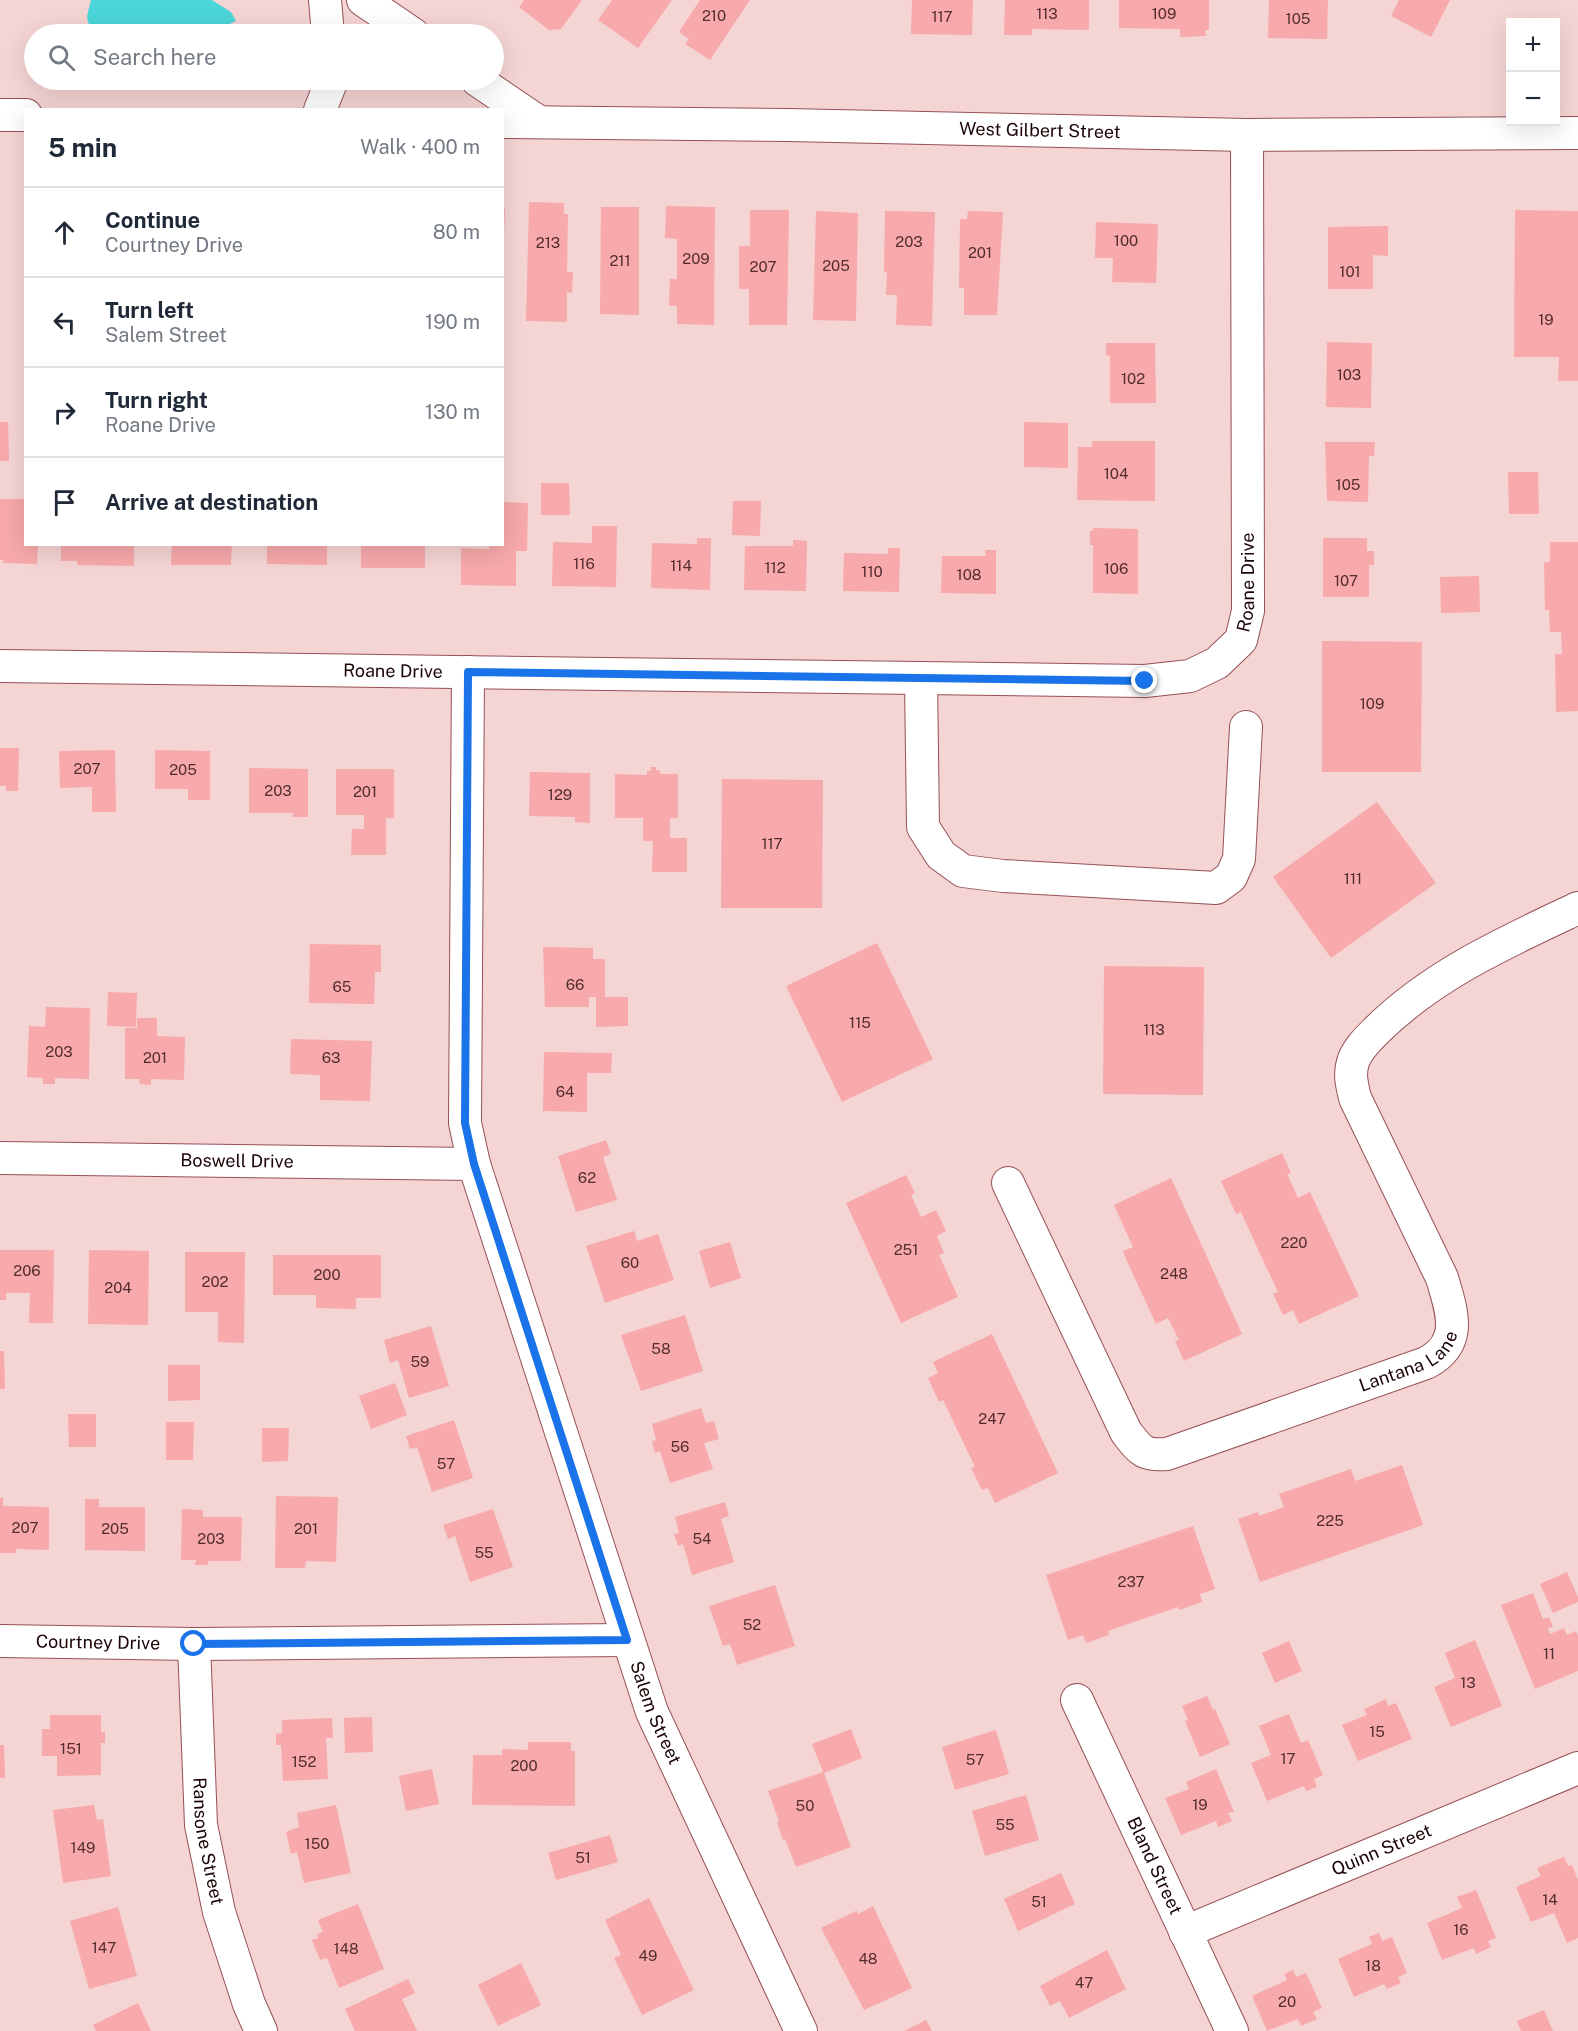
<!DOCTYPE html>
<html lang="en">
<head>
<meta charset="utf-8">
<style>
  body { margin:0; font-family:"Public Sans",sans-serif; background:#f6f6f7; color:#1f2937 }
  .controls { position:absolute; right:18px; top:18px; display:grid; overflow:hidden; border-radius:0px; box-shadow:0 6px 24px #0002 }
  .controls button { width:54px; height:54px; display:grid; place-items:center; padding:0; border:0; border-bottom:2px solid #e0e1e3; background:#fff; color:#1f2937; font:30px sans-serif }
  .stop { position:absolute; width:18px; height:18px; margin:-14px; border:4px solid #1a73e8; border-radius:50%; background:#fff }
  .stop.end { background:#1a73e8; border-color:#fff; box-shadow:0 2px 6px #0008 }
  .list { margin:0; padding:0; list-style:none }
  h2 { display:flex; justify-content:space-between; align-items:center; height:78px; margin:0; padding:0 24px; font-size:26px }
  h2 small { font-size:20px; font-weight:400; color:#747a83 }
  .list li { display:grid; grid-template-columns:39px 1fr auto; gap:18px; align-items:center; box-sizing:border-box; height:90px; padding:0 24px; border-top:2px solid #e0e1e3 }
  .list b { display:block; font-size:22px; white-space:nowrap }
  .list p { margin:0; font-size:20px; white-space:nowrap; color:#747a83 }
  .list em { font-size:20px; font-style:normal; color:#747a83 }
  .icon { flex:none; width:33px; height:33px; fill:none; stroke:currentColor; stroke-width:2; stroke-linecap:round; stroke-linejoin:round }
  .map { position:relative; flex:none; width:1578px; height:2031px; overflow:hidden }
  .search { position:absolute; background:#fff; box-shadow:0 6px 24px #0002; left:24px; top:24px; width:480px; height:66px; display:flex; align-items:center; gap:15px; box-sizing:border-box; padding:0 21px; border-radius:33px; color:#747a83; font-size:22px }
  .panel { position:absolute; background:#fff; box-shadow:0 6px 24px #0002; left:24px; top:108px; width:480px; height:438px; border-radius:0px }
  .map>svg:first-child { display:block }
  .water { fill:#4bd6d9 }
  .building { fill:#f7a9ab }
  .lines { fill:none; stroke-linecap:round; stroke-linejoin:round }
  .street-casing { stroke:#965155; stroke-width:34 }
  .street { stroke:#fff; stroke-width:32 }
  .route { stroke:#1a73e8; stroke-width:8 }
  .labels { text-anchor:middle; stroke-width:6; stroke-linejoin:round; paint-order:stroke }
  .number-label { font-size:15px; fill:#522c2e }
  .street-label { font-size:18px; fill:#1b0305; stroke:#fefefe }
</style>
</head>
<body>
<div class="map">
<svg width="1578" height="2031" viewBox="0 0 1578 2031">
  <rect width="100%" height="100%" fill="#f5d4d4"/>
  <!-- water -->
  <path class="water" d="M91 0H212L231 12 236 21 219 29 202 30 108 24 94 26 88 23 87 16Z"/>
  <!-- building -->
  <path class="building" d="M524 0H582L561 29 549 30 519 7Z
    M612 0H672L638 48 598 20Z
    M700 0H750L710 60 685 44 689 39 679 32Z
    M912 0H973L972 35 911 34Z
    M1005 0H1089V30L1032 29V35H1004Z
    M1119 0H1209V30H1205L1206 36 1180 37V29L1119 28Z
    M1269 0H1328L1327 39 1268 38Z
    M1399 0H1450L1431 37 1391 16Z
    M529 202 564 203V214H568L567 272H573L572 293 567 292V322L526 321Z
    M666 206 715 207 714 325 677 324V306H669L670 279H677V239L665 238Z
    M601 207H639V315L600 314Z
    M502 208H505L504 233H502Z
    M750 210H789L787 325H749V289H739V246H750Z
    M1515 210 1578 211V381H1558L1559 357H1514Z
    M816 211 858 213 856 321 813 320Z
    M885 211 935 212 932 326 896 325 897 295H886L887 273 884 272Z
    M968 211 1003 212 997 315H964V288H959L960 219H967Z
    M1096 222 1158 224 1156 283 1112 282 1113 258H1095Z
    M1388 226V256L1373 255V289H1328V227Z
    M1327 342 1372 343 1371 408 1326 407Z
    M1106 343H1155L1156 403H1110V356L1106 355Z
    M0 422H8L9 461H0Z
    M1024 422 1068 423V468L1024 467Z
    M1092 441H1155V501L1077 500 1078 447H1092Z
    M1325 442H1375L1374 456H1369L1368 502 1327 501Z
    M1508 472H1538L1539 514H1509Z
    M541 483H569L570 515H541Z
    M0 499H26V544H38L37 564 3 563V560H0Z
    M733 501H761L760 536 732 535Z
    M502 502 528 503 527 551H516V586L461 585V548L489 549V544H502Z
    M592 526H617L616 587 552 586 553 542 592 543Z
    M1093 528 1138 529V594L1093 593V545H1090V531H1093Z
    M697 538H711L710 590 651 588 652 543 697 544Z
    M1323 538H1367V551H1374V565H1369V597H1323Z
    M793 540 807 541 806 591 744 590 745 546H793Z
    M1550 542H1578V711L1556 712 1555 654H1562L1561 632H1550L1549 610H1545L1544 562H1550Z
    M61 544H134V566L77 565V561H61Z
    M172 544H232L231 565H171Z
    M267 544H327V565L267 564Z
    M361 544H425V568H361Z
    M888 548H900L899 592 843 591 844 553 888 554Z
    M985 550H996V594L941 593 942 556H986Z
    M1479 576 1480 612 1441 613 1440 577Z
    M1322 641 1422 642 1421 772H1322Z
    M0 748H19L18 791H6V786H0Z
    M115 750 116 812H92V787L60 788 59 751Z
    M155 750 210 751V800H188V789H155Z
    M650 767H656V770L660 771V774H678V818H670V838H687V872H652L653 841H643V818H615V774L647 775V771H651Z
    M249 768 308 769V817H293V813H249Z
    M336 769H394V818H386V855H351L352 829H364V815H336Z
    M530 772 590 773V823L575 822V817L529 816Z
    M722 779 823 780 822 908H721Z
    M1377 802 1436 883 1331 958 1273 877Z
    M877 943 933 1059 842 1102 786 986Z
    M310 944 381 945V972H375L374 1004 309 1003Z
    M543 947 593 948V959H605V997H628V1026L596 1027V997H589V1007H545Z
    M1104 966 1204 967 1203 1095 1103 1094Z
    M108 992 137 993 136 1027 107 1026Z
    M46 1007 90 1008 89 1079 55 1078V1084H43V1078L27 1077 29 1026 45 1027Z
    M137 1018H157V1036L185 1037 184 1080 151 1079V1085L139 1084 140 1079H125V1028H137Z
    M291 1039 372 1041 370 1101 320 1100V1075L290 1074Z
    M544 1052 612 1053 611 1073H587V1112L543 1111Z
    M606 1140 611 1154 603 1157 617 1200 576 1212 558 1156Z
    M1282 1153 1291 1173 1287 1174 1298 1198 1310 1192 1359 1296 1299 1324 1293 1310 1283 1315 1273 1294 1278 1292 1261 1256 1241 1212 1236 1214 1221 1181Z
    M906 1175 915 1193 911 1195 921 1217 936 1210 946 1231 937 1236 944 1253 939 1255 958 1297 901 1323 846 1203Z
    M1171 1178 1242 1334 1184 1361 1175 1341 1179 1340 1168 1318 1156 1324 1125 1257 1123 1251 1133 1247 1114 1205Z
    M634 1231 637 1241 658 1234 674 1280 605 1303 586 1246Z
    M730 1242 741 1278 710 1288 699 1251Z
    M0 1250H54L53 1323H29L30 1293H6V1300H0Z
    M89 1250 149 1251 148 1325 88 1324Z
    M185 1252H245L244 1343 218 1342V1312H185Z
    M273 1255H381V1298H356V1309L316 1308V1295H273Z
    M685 1315 703 1371 641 1391 621 1335Z
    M431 1326 449 1386 409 1398 398 1360 390 1363 384 1340Z
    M992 1334 1058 1473 995 1503 988 1488 982 1490 971 1468 975 1467 943 1400 939 1402 928 1378 938 1373 933 1362Z
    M0 1351H4L5 1389H0Z
    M168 1365H200V1400L168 1401Z
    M395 1383 407 1415 371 1429 359 1396Z
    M701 1408 706 1423 714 1421 719 1439 704 1443 713 1469 670 1483 660 1451 655 1453 652 1441 656 1440 652 1424Z
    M68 1414H96V1447H69Z
    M454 1420 473 1478 432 1492 417 1447 410 1449 406 1436Z
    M166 1422H194L193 1460H166Z
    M262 1428H289L288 1461 262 1462Z
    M1402 1465 1423 1525 1260 1582 1238 1519 1258 1512 1259 1516 1284 1507 1279 1494 1351 1469 1355 1481Z
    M276 1496 338 1497 336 1562 306 1561 305 1568H275Z
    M0 1498H3V1506L49 1507V1550L16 1549V1553H0Z
    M85 1499H99V1507H145V1551L85 1550Z
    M725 1502 729 1516 721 1519 734 1562 692 1575 683 1544 678 1546 674 1534 679 1533 675 1517Z
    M182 1509 203 1510V1517H242L241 1561H208V1565H195L196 1560H181Z
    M493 1509 513 1567 470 1582 455 1536 448 1539 443 1525Z
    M1193 1526 1215 1589 1200 1594 1202 1602 1179 1610 1178 1607 1128 1624 1108 1631 1109 1635 1086 1643 1083 1635 1068 1640 1046 1575Z
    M1567 1572 1578 1597V1602L1553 1613 1540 1584Z
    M775 1585 795 1646 737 1665 730 1644 723 1646 709 1606Z
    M1533 1593 1543 1619 1549 1617 1553 1627 1548 1628 1550 1634 1564 1628 1567 1635 1576 1631 1578 1636V1671L1535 1689 1501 1605Z
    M1475 1640 1502 1706 1451 1727 1434 1687 1455 1678 1445 1653Z
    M1289 1641 1302 1671 1275 1683 1262 1653Z
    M1207 1696 1213 1710 1215 1709 1230 1744 1200 1757 1185 1721 1188 1720 1182 1706Z
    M1386 1699 1388 1706 1396 1703 1412 1739 1358 1761 1342 1725 1367 1715 1364 1709Z
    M1289 1714 1301 1743 1308 1740 1323 1775 1314 1779 1317 1787 1306 1791 1304 1786 1267 1801 1251 1763 1271 1755 1259 1726Z
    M50 1715H101V1732H105V1743H101V1775L57 1776V1756H42V1729H50Z
    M372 1717 373 1752 345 1753 344 1718Z
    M332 1718 333 1738H326L328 1779 283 1781 281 1745H276V1734L282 1733V1720Z
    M851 1729 862 1758 824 1773 851 1847 796 1867 785 1839 783 1840 777 1822 779 1821 768 1791 823 1772 812 1744Z
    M996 1730 1009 1774 955 1790 942 1747Z
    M528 1742H571V1751H575V1806L472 1805 473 1755H502V1749L528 1750Z
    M0 1745H4L5 1778H0Z
    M432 1769 439 1804 406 1811 399 1776Z
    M1216 1769 1234 1812 1228 1813 1232 1821 1218 1827 1216 1821 1181 1835 1165 1798 1189 1789 1186 1782Z
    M1026 1795 1039 1840 985 1856 972 1811Z
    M94 1805 97 1820 103 1819 111 1876 63 1883 53 1810Z
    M336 1805 351 1873 304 1883 297 1852 291 1854 286 1832 299 1827 297 1813Z
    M610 1835 618 1862 556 1880 548 1853Z
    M1564 1857 1568 1866 1572 1865 1578 1880V1938L1567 1943 1554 1913 1531 1922 1516 1887 1541 1876 1537 1868Z
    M1061 1873 1075 1904 1018 1931 1004 1899Z
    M1476 1890 1496 1938 1488 1941 1491 1947 1476 1954 1474 1948 1442 1960 1427 1923 1462 1908 1457 1897Z
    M649 1898 694 1990 642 2015 614 1958 621 1955 605 1920Z
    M358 1904 384 1969 339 1988 327 1958 320 1960 312 1940 318 1938 317 1934 323 1932 318 1920Z
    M873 1906 912 1988 864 2010 821 1928 856 1911 858 1914Z
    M118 1907 137 1976 89 1989 70 1921Z
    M1379 1933 1382 1941 1392 1937 1407 1973 1398 1977 1401 1983 1387 1989 1384 1984 1354 1997 1338 1959 1372 1944 1369 1937Z
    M1107 1950 1126 1989 1069 2018 1060 2001 1050 2006 1040 1986Z
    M521 1963 541 2005 498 2026 478 1985Z
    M1293 1970 1296 1977 1306 1973 1322 2008 1313 2012 1317 2019 1301 2026 1298 2019 1267 2031 1252 1996 1287 1980 1284 1974Z
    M408 1979 415 1993 402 1999 417 2031H355L345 2009Z
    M138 2003 151 2031H96L93 2025Z
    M1544 2010 1553 2031H1521L1517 2021Z
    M926 2020 932 2031H904Z"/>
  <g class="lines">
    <defs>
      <g id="street">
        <path d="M325 0 328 34"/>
        <path d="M363 0 413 34"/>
        <path d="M477 80 539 122"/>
        <path d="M320 110 332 80"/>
        <path d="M0 115H26"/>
        <path id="s1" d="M502 122 788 125 1247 135 1578 133"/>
        <path id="s2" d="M0 666 1145 681 1190 676 1217 663 1241 640 1248 611 1247 135"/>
        <path id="s3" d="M468 672 465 1123 474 1164 652 1712 801 2031"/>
        <path d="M921 678 923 827 941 855 963 871 1003 876 1216 888 1231 877 1239 859 1246 727"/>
        <path id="s4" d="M0 1158 474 1164"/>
        <path id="s5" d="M1008 1183 1126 1432C1140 1450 1143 1456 1167 1454L1426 1363C1464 1343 1452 1312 1442 1278L1355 1098C1352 1085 1349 1074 1353 1062 1357 1049 1369 1038 1378 1029 1434 974 1508 941 1578 908"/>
        <path id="s6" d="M0 1641 194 1644 627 1640"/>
        <path id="s7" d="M194 1644 201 1825 219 1912 249 2004 261 2031"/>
        <path id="s8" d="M1077 1700 1232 2031"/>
        <path id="s9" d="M1185 1932 1578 1768"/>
      </g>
    </defs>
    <!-- street casing -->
    <use href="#street" class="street-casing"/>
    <!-- street -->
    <use href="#street" class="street"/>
  </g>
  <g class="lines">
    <!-- route -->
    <path class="route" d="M194 1644 627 1640 474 1164 465 1123 468 672 1145 681"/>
  </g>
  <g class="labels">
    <!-- number labels -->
    <g class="number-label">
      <text x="1047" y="19">113</text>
      <text x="1164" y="19">109</text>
      <text x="714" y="21">210</text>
      <text x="942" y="22">117</text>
      <text x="1298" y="24">105</text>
      <text x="1126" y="246">100</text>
      <text x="909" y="247">203</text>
      <text x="548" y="248">213</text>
      <text x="980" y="258">201</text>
      <text x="696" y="264">209</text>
      <text x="620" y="266">211</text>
      <text x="836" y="271">205</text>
      <text x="763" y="272">207</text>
      <text x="1350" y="277">101</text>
      <text x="1546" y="325">19</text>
      <text x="1349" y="380">103</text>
      <text x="1133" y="384">102</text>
      <text x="1116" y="479">104</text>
      <text x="1348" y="490">105</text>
      <text x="584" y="569">116</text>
      <text x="681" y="571">114</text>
      <text x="775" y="573">112</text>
      <text x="1116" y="574">106</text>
      <text x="872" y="577">110</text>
      <text x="969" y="580">108</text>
      <text x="1346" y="586">107</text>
      <text x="1372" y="709">109</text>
      <text x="87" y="774">207</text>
      <text x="183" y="775">205</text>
      <text x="278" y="796">203</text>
      <text x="365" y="797">201</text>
      <text x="560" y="800">129</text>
      <text x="772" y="849">117</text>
      <text x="1353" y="884">111</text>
      <text x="575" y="990">66</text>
      <text x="342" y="992">65</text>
      <text x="860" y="1028">115</text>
      <text x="1154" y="1035">113</text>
      <text x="59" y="1057">203</text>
      <text x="155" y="1063">201</text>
      <text x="331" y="1063">63</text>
      <text x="565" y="1097">64</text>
      <text x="587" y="1183">62</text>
      <text x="1294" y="1248">220</text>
      <text x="906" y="1255">251</text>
      <text x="630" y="1268">60</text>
      <text x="27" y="1276">206</text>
      <text x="1174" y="1279">248</text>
      <text x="327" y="1280">200</text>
      <text x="215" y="1287">202</text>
      <text x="118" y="1293">204</text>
      <text x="661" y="1354">58</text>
      <text x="420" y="1367">59</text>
      <text x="992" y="1424">247</text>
      <text x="680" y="1452">56</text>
      <text x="446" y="1469">57</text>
      <text x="1330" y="1526">225</text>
      <text x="25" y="1533">207</text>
      <text x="115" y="1534">205</text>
      <text x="306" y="1534">201</text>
      <text x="211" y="1544">203</text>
      <text x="702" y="1544">54</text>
      <text x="484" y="1558">55</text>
      <text x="1131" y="1587">237</text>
      <text x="752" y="1630">52</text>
      <text x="1549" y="1659">11</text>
      <text x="1468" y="1688">13</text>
      <text x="1377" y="1737">15</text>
      <text x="71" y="1754">151</text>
      <text x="1288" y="1764">17</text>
      <text x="975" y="1765">57</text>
      <text x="304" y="1767">152</text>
      <text x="524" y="1771">200</text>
      <text x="1200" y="1810">19</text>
      <text x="805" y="1811">50</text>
      <text x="1005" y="1830">55</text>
      <text x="317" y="1849">150</text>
      <text x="83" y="1853">149</text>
      <text x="583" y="1863">51</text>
      <text x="1550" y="1905">14</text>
      <text x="1039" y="1907">51</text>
      <text x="1461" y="1935">16</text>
      <text x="104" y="1953">147</text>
      <text x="346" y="1954">148</text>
      <text x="648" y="1961">49</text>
      <text x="868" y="1964">48</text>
      <text x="1373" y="1971">18</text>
      <text x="1084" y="1988">47</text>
      <text x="1287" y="2007">20</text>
    </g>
    <!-- street labels -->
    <g class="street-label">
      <text dy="6" stroke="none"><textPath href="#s1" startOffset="538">West Gilbert Street</textPath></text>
      <text dy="6" stroke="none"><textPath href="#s2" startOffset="1312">Roane Drive</textPath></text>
      <text dy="6" stroke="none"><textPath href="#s2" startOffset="393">Roane Drive</textPath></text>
      <text dy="6" stroke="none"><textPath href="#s4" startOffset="237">Boswell Drive</textPath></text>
      <text dy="6" stroke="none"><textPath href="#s5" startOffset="586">Lantana Lane</textPath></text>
      <text dy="6" stroke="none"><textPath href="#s6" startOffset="98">Courtney Drive</textPath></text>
      <text dy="6" stroke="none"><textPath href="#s3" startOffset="1071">Salem Street</textPath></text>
      <text dy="6" stroke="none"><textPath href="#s7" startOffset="198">Ransone Street</textPath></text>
      <text dy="6" stroke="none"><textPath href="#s9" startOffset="213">Quinn Street</textPath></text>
      <text dy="6" stroke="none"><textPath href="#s8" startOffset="183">Bland Street</textPath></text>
    </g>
  </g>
</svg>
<div class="controls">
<button>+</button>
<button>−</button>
</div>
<div class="stop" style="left:194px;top:1644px"></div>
<div class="stop end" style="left:1145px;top:681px"></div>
<div class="search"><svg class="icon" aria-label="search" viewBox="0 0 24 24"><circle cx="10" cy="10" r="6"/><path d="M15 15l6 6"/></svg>Search here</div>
<section class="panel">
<h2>5 min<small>Walk · 400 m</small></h2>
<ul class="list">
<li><svg class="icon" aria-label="ahead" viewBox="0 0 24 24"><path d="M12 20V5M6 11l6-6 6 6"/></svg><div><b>Continue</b><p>Courtney Drive</p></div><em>80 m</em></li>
<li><svg class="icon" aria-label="left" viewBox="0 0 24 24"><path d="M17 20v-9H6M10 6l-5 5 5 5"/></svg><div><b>Turn left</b><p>Salem Street</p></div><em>190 m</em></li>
<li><svg class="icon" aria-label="right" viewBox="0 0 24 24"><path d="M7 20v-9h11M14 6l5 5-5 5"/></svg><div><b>Turn right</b><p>Roane Drive</p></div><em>130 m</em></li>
<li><svg class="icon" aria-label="arrive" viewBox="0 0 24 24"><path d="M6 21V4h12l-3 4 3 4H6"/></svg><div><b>Arrive at destination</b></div></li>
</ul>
</section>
</div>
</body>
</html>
